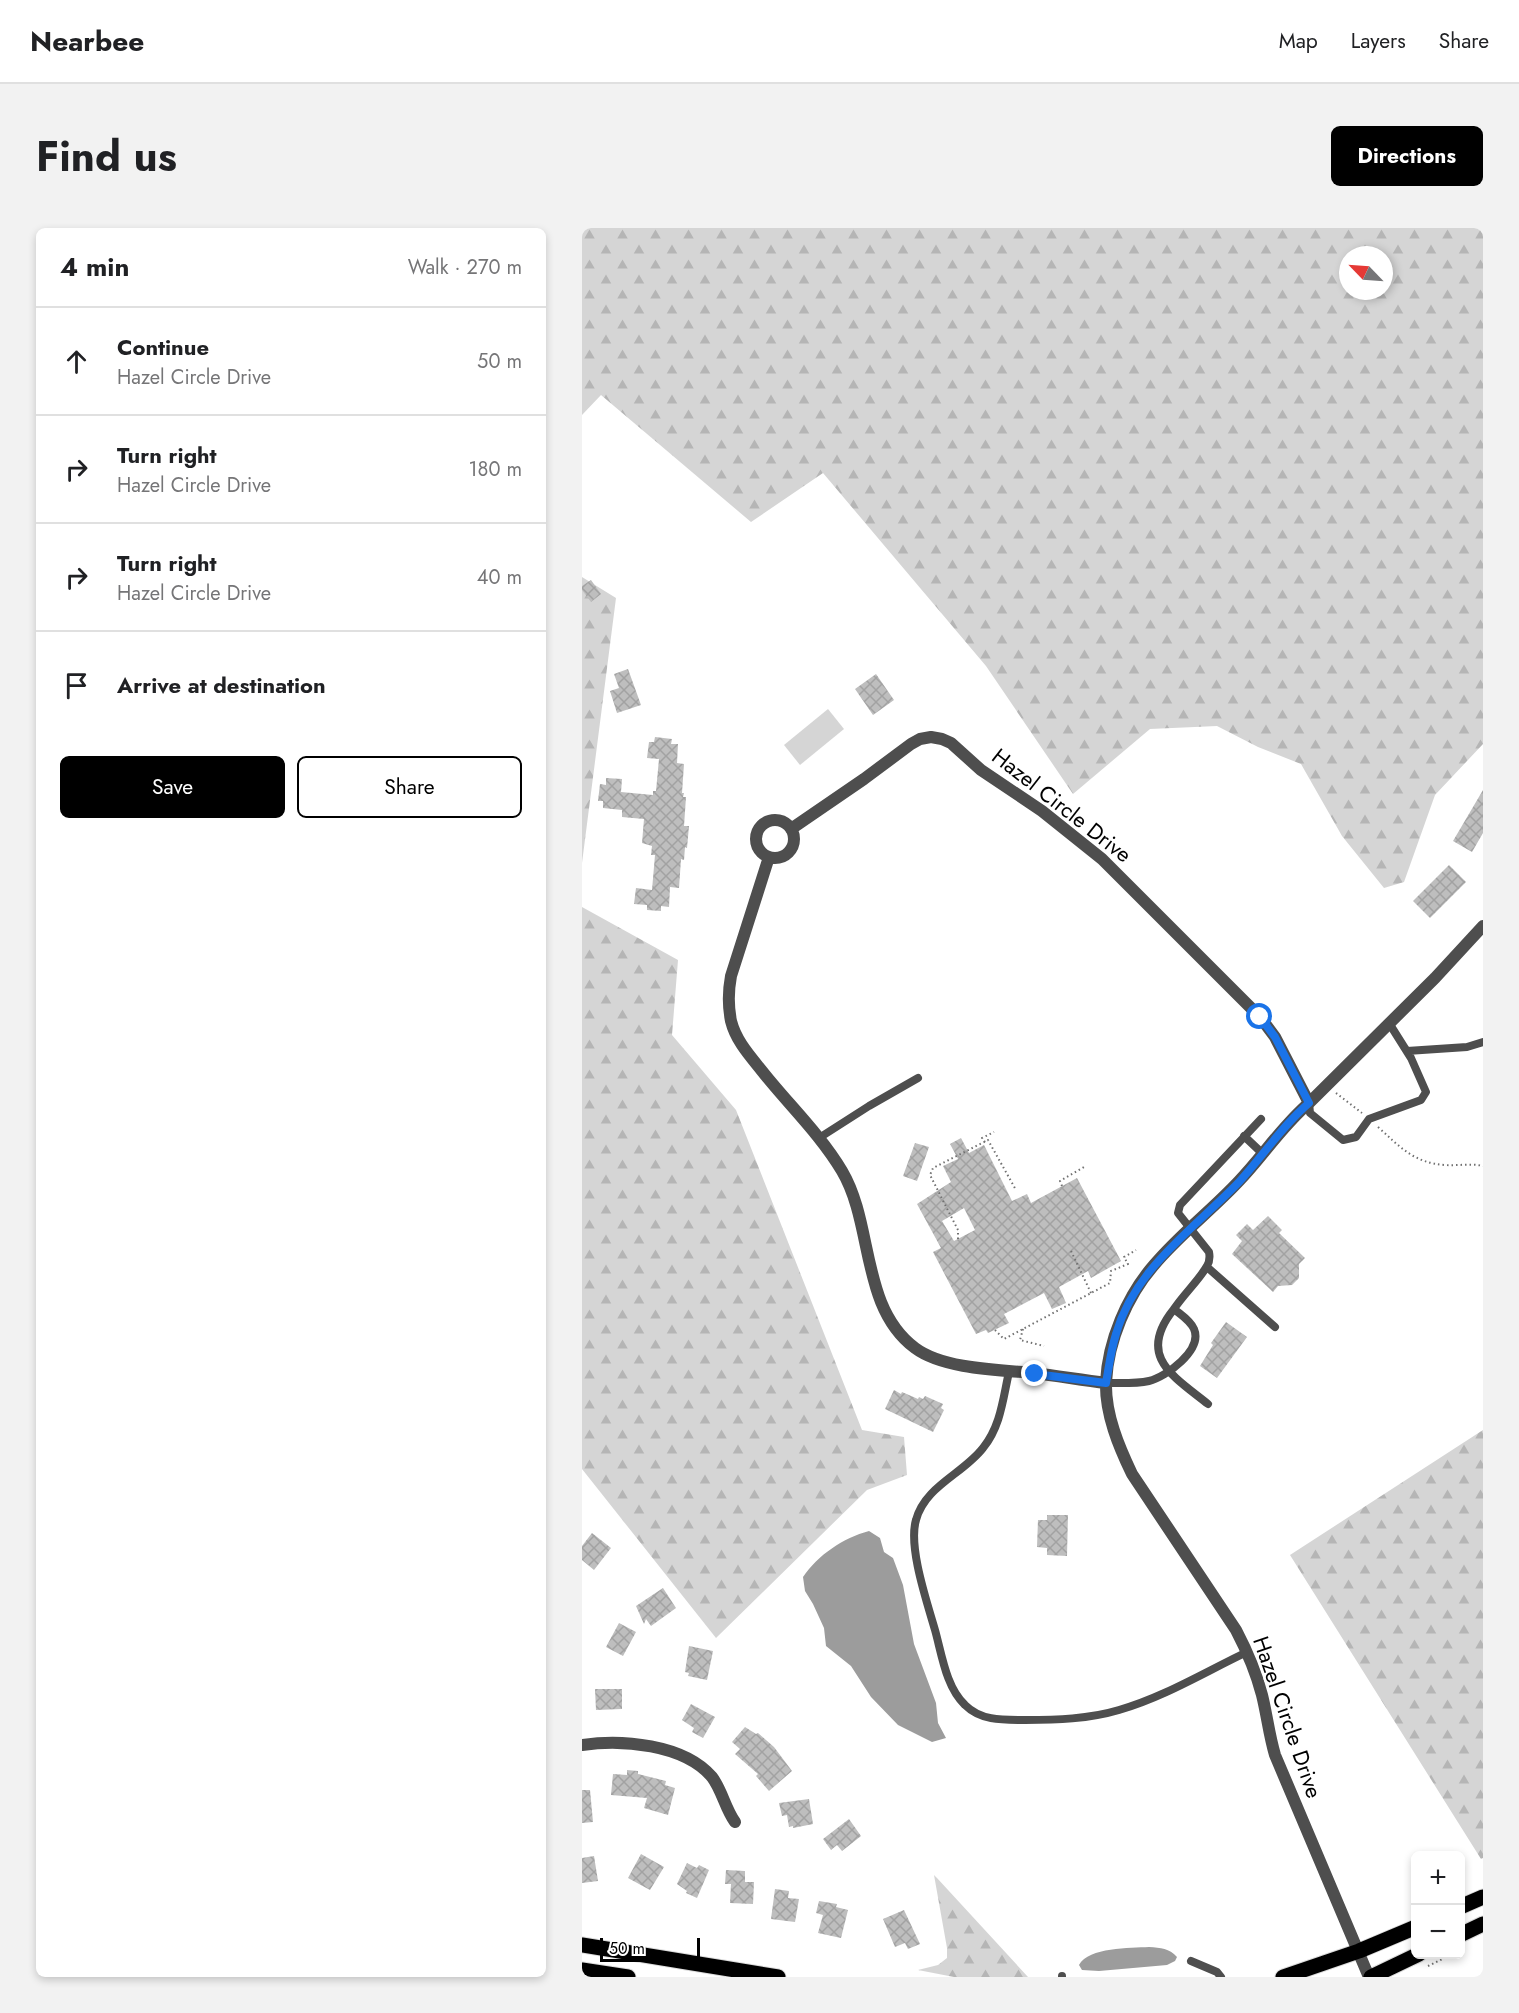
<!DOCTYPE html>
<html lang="en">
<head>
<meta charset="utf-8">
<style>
  body { margin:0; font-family:Jost,sans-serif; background:#f2f2f2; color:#202124 }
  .controls { position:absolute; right:18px; bottom:18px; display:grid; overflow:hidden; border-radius:9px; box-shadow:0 3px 9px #0003 }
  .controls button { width:54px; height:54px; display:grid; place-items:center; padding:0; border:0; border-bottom:2px solid #e0e0e0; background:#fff; color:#202124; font:30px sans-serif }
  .compass { position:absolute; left:757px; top:18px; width:54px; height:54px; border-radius:50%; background:#fff; box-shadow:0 3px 9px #0003; rotate:295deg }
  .scale { position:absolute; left:18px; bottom:15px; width:100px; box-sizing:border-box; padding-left:6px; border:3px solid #000; border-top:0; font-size:16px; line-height:21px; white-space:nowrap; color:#000; -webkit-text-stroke:4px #fff; paint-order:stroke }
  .stop { position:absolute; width:18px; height:18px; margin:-14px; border:4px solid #1a73e8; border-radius:50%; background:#fff }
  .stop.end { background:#1a73e8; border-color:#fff; box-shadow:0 2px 6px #0008 }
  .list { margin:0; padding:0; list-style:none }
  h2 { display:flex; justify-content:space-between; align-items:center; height:78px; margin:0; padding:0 24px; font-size:26px }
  h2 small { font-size:20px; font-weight:400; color:#757577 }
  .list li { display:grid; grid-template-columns:39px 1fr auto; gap:18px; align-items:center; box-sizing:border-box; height:108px; padding:0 24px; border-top:2px solid #e0e0e0 }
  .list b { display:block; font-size:22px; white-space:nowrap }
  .list p { margin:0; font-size:20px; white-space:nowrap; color:#757577 }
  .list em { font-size:20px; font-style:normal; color:#757577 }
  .actions { display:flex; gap:12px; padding:18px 24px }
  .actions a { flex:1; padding:14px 0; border:2px solid #000; border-radius:9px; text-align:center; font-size:21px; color:#000 }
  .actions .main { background:#000; color:#fff }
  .icon { flex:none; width:33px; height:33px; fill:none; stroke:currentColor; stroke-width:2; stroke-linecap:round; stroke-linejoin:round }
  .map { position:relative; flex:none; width:901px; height:1749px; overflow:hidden; border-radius:9px }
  header { display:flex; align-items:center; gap:36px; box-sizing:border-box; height:84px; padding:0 30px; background:#fff; border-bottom:2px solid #e0e0e0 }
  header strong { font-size:28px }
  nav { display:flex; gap:33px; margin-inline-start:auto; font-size:21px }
  .intro { display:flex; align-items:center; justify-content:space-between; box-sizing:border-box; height:144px; padding:0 36px }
  h1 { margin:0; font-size:42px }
  .button { padding:15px 27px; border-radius:9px; background:#000; color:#fff; font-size:21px; font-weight:700 }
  main { display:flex; gap:36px; padding:0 36px }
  aside { flex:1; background:#fff; border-radius:9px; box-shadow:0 3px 9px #0003 }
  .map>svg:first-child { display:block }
  .green { fill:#d5d5d5 }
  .forest { fill:url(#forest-firs); fill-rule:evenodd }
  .water { fill:#9c9c9c }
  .building { fill:url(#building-cross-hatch); fill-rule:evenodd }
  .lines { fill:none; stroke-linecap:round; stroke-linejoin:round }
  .primary-casing { stroke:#dbdbdb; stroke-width:17 }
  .path { stroke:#707070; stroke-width:2; stroke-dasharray:1.5 3; stroke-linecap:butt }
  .service { stroke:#4e4e4e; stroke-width:8 }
  .minor { stroke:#4e4e4e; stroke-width:12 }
  .primary { stroke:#000; stroke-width:15 }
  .route { stroke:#1a73e8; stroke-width:8 }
  .labels { text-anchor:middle; stroke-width:5; stroke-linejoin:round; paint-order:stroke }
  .street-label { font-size:22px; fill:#000; stroke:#fff }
</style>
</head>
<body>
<header>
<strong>Nearbee</strong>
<nav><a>Map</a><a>Layers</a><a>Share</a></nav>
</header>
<div class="intro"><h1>Find us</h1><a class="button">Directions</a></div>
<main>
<aside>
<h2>4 min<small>Walk · 270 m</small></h2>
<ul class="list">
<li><svg class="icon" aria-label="ahead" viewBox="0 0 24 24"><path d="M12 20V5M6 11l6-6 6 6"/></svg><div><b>Continue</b><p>Hazel Circle Drive</p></div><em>50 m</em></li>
<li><svg class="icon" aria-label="right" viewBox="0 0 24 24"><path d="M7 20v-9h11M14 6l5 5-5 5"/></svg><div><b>Turn right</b><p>Hazel Circle Drive</p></div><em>180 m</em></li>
<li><svg class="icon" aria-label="right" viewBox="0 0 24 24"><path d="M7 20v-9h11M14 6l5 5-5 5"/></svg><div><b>Turn right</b><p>Hazel Circle Drive</p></div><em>40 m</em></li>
<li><svg class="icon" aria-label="arrive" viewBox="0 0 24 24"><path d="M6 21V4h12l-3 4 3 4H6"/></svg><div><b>Arrive at destination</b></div></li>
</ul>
<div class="actions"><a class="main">Save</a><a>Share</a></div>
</aside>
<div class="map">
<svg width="901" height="1749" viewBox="0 0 901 1749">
  <defs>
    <pattern id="forest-firs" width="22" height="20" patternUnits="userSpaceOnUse" patternTransform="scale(1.5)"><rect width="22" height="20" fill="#d5d5d5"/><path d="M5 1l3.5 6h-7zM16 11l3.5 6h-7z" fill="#b5b5b5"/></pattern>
    <pattern id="building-cross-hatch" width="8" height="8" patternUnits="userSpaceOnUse" patternTransform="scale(1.5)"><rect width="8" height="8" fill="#bebebe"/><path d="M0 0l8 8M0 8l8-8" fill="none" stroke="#a2a2a2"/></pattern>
  </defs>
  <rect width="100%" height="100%" fill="#fff"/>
  <!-- green -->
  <path class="green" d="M246 481 262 501 218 537 202 517Z"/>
  <!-- forest -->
  <path class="forest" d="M0 0H901V516L853 567 822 654 802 660 760 608 719 536 676 519 635 498 568 501 491 566 404 438 241 245 169 294 19 167 0 187ZM766 27H802V63H766Z
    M0 349 34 370 0 635Z
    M0 679 96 732 90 807 154 882 280 1202 322 1209 325 1247 285 1262 134 1410 0 1241Z
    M901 1202V1630L899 1631 708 1327Z
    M352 1647 355 1650 446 1749H372L336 1742 356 1737 365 1730V1720Z"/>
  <!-- water -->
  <path class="water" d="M287 1303 298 1310 302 1324 311 1330 321 1357 332 1416 354 1475 356 1495 364 1510 350 1514 316 1497 289 1469 269 1438 244 1418 242 1400 231 1376 223 1363 221 1349C236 1327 261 1310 287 1303Z
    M567 1719C579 1720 587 1720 595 1729L593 1733 585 1737 517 1743 500 1742 497 1737C507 1719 548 1720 567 1719Z"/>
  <!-- building -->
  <path class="building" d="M9 352 19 366 9 374 0 362V358Z
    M46 441 59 477 35 485 28 463 37 460 32 446Z
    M294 446 312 472 291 487 273 461Z
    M73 509 90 511 89 516H96L95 535 102 536 100 565H102L101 569H104L102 598H107L105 620 103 619 102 632 99 631 97 660 88 659 87 679 79 678V683L65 682V677L52 676 54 660 70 662 73 627H69L70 618 60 615 62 591 40 589V582L21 580V573H16L18 556 24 557V550L40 551 39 564 71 567V563H74L77 531 65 530 67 514H72Z
    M901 562V605L890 624 871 613Z
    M867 637 884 654 848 690 831 673Z
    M379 910 387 925 402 917 430 973 445 966 449 975 495 950 539 1033 509 1050 506 1043 477 1059 484 1075 470 1081 462 1065 422 1086 427 1095 406 1105 404 1102 394 1106 351 1024 359 1020 335 976 369 954 361 938 376 931 368 916ZM382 980 393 1002 372 1013 360 993Z
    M333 915 347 919 335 953 321 948Z
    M686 988 700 1002 697 1005 723 1030 717 1036V1050L710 1057 696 1058 691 1064 650 1026 660 1013 654 1007 665 996 671 1002Z
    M644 1094 665 1109 635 1150 618 1138 631 1117 629 1115Z
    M312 1162 319 1166 320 1164 336 1171 337 1169 341 1171 343 1168 361 1176 359 1180 362 1182 351 1204 303 1181Z
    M465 1287H486L485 1328 465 1327V1320L455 1319 456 1292H465Z
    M10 1305 29 1320 12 1342 0 1332V1318Z
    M81 1360 94 1380 69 1398 64 1391 62 1396 54 1378Z
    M37 1395 54 1404 41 1428 24 1419Z
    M107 1418 131 1423 125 1452 106 1448 107 1445 103 1444Z
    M13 1461H40V1481L14 1482Z
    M109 1476 133 1489 121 1510 110 1504 112 1500 100 1492Z
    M163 1499 174 1506 176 1505 192 1519 210 1543 187 1563 174 1548 176 1546 153 1526 158 1521 150 1514Z
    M45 1542 56 1543V1546L84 1553 83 1557 93 1560 86 1587 62 1580 65 1570 29 1567 31 1546 45 1547Z
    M0 1562H8L11 1594 0 1595Z
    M227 1571 231 1596 211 1600V1598L207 1599 205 1587 200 1588 197 1575Z
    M267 1591 279 1608 260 1623 255 1617 249 1622 241 1611Z
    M59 1626 82 1639 68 1662 46 1650Z
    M12 1628 16 1653 0 1655V1630Z
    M105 1635 115 1640 117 1637 127 1642 115 1670 104 1665 105 1663 95 1656Z
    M144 1642 163 1643V1654H172L171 1676 148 1675 149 1656H143Z
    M193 1661 207 1663 206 1670 217 1671 213 1694 189 1691Z
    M237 1673 255 1676 254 1679 266 1682 259 1710 236 1705 241 1687 234 1685Z
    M322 1682 338 1716 326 1721 323 1715 313 1719 301 1691Z"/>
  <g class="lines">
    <defs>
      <path id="primary" d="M878 1679 901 1669
        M878 1707 901 1696
        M0 1717 196 1749
        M0 1742 46 1749
        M701 1749 777 1723 834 1699
        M789 1749 837 1726"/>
    </defs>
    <!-- primary casing -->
    <use href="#primary" class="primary-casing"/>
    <!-- path -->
    <path class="path" d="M754 865 780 885
      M796 899C818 919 832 935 863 937 876 938 889 935 901 938
      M403 914 400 910 412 904
      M480 958 478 953 502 939
      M376 1011V1002L348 947 351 940 406 912 434 962
      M489 1023 509 1065
      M441 1101 438 1112 462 1118
      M413 1102 422 1111 528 1055 529 1043 546 1036 542 1029 554 1022
      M846 1738 871 1726"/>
    <!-- service -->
    <path class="service" d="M825 823 885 819 901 814
      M727 875 728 885 761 912 774 909 787 891 839 872 844 864 829 830 807 795
      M662 908 681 926
      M237 910 287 878 336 850
      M625 1039 693 1099
      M592 1081C601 1067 618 1051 625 1038 628 1033 628 1029 627 1024L596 985 598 977 679 891
      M427 1144C421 1170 419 1198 401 1220 381 1246 343 1258 334 1292 326 1319 345 1374 353 1402 360 1427 364 1459 383 1477 399 1493 421 1492 443 1492 474 1492 507 1491 537 1482 582 1469 623 1444 665 1424
      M524 1155C538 1155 553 1156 567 1153 584 1149 621 1122 612 1101 608 1092 599 1087 592 1081 554 1128 591 1148 626 1176
      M609 1733 635 1744 639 1749
      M480 1748V1749"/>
    <!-- minor -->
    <path class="minor" d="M174 611a19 19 0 1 1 38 0a19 19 0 1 1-38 0Z
      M209 601 282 551 329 516 338 511 349 509 360 511 369 515 399 542 460 583 520 631 678 789 693 809 727 875
      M187 629 149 748C146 764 146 778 149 793 154 813 168 828 180 843 206 876 238 906 260 943 292 997 278 1079 333 1120 361 1141 417 1142 452 1145 476 1148 500 1152 524 1155
      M0 1517C39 1511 102 1516 130 1549 140 1562 143 1580 153 1594
      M787 1749 693 1527C687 1507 685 1487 680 1467 674 1444 665 1423 654 1402L550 1246C537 1219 523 1186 524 1154 526 1113 545 1068 572 1037 597 1007 630 982 657 953 681 928 700 898 727 875L853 750 901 698"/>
    <!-- primary -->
    <use href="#primary" class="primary"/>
  </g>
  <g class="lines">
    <!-- route -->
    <path class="route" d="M453 1146 524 1155C527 1138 529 1122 534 1106 553 1040 612 1001 657 954 681 928 700 898 727 875L693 809 678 789"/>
  </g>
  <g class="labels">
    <!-- street labels -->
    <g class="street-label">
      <text transform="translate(480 577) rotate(38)" y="8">Hazel Circle Drive</text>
      <text transform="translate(706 1489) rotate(71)" y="8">Hazel Circle Drive</text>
    </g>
  </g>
</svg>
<div class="controls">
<button>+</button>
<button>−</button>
</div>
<svg class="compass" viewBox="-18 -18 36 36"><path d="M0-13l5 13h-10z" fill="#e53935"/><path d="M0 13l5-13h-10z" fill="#757577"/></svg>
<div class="scale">50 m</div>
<div class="stop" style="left:678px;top:789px"></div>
<div class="stop end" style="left:453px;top:1146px"></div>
</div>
</main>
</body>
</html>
